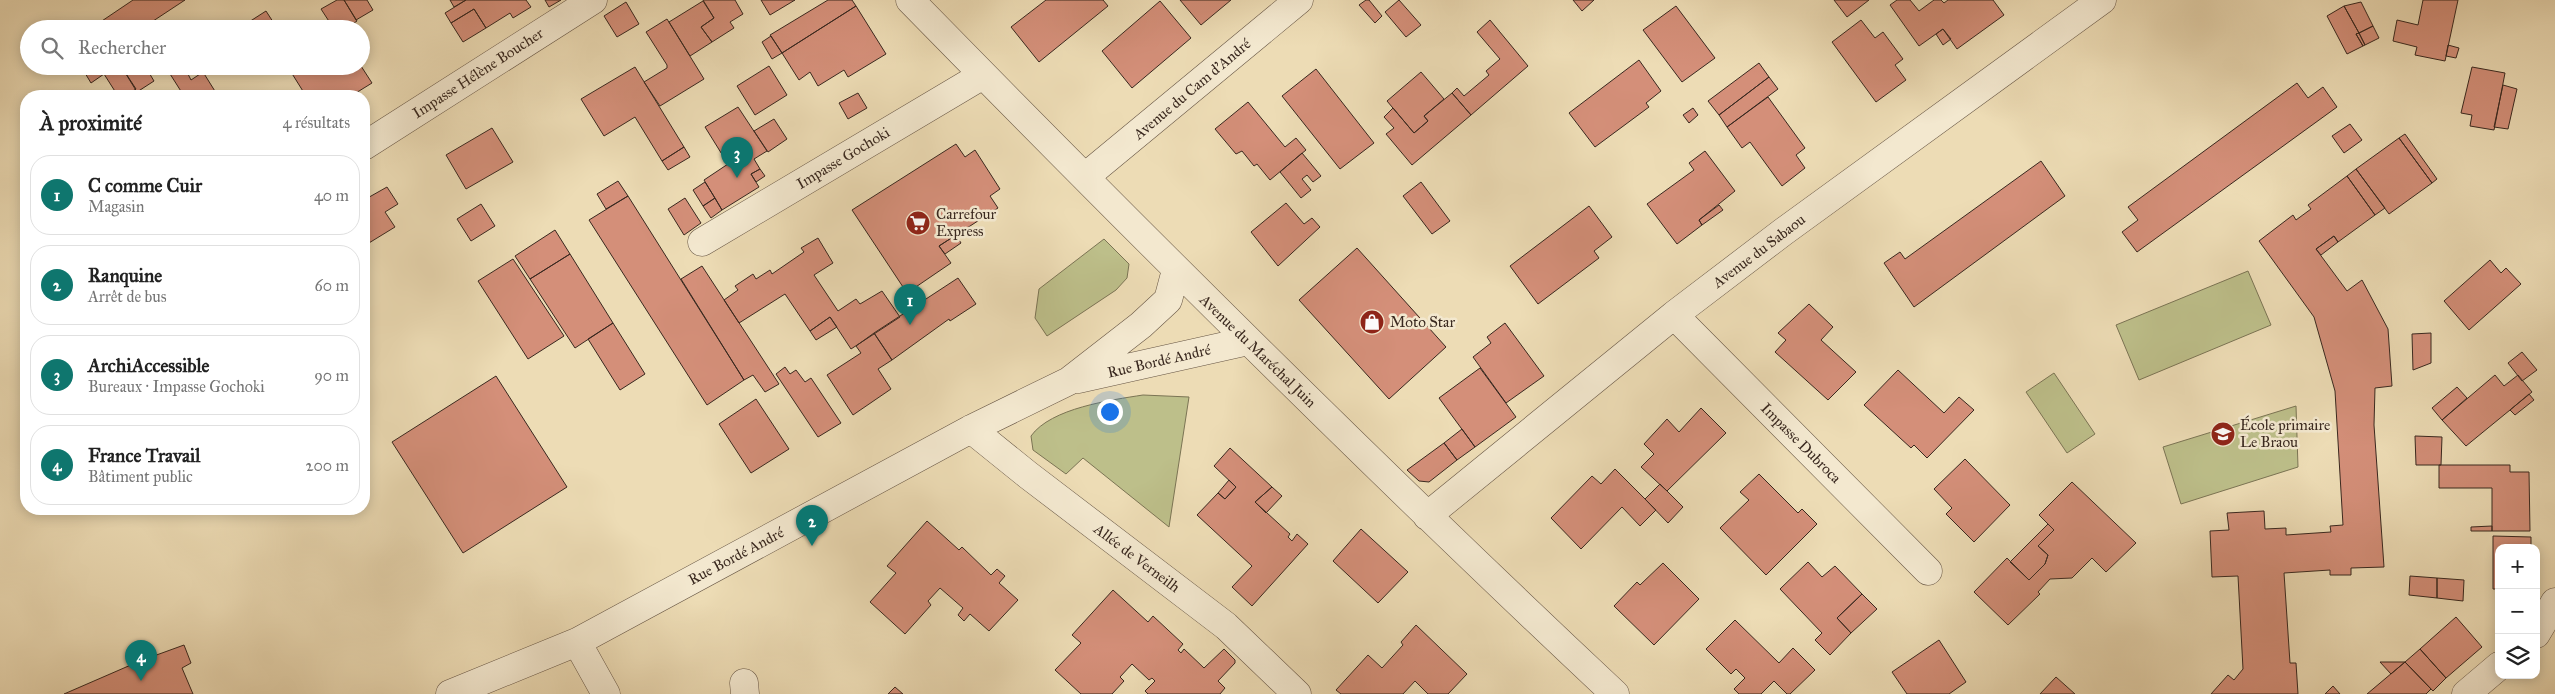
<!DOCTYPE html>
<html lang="fr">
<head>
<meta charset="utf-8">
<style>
  body { margin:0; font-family:"IM FELL Great Primer",serif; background:#f2f2f2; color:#222 }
  .controls { position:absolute; right:15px; bottom:15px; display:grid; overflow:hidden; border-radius:10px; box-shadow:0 2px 12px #0003 }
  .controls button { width:45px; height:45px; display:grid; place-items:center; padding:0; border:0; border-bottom:1px solid #e0e0e0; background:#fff; color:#222; font:25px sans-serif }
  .you { position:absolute; left:1109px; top:411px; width:18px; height:18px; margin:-12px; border:4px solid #fff; border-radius:50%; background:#1a73e8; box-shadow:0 0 0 8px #1a73e833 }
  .badge { display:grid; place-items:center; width:32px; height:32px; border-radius:50%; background:#0f766e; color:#fff; font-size:16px; font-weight:700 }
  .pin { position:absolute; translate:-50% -41px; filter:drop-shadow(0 1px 2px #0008) }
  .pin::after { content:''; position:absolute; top:26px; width:18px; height:15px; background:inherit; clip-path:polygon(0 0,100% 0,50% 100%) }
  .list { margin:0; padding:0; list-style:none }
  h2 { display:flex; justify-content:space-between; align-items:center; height:65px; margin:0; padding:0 20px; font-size:21px }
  h2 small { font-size:16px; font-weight:400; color:#767676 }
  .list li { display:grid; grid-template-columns:32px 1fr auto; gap:15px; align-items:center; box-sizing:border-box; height:80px; margin:0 10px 10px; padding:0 10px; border:1px solid #e0e0e0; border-radius:20px }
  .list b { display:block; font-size:19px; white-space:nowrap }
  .list p { margin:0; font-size:16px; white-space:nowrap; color:#767676 }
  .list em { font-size:16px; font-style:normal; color:#767676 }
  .icon { flex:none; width:28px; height:28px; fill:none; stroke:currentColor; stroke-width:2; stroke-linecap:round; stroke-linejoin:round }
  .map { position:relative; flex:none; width:2555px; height:694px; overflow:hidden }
  .search { position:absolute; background:#fff; box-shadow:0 2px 12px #0003; left:20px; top:20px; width:350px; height:55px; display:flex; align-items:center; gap:12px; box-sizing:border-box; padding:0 18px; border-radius:28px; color:#767676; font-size:19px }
  .panel { position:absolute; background:#fff; box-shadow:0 2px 12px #0003; left:20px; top:90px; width:350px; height:425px; border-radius:20px }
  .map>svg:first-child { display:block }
  .green { fill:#bdbf8a; stroke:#7b7454 }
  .building { fill:#d48f79; stroke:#39281f }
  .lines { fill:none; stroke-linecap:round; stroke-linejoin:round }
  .minor-casing { stroke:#654; stroke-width:29 }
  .minor { stroke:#f3e8cf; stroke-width:28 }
  .labels { text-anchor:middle; stroke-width:5; stroke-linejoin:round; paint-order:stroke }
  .street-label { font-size:15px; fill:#39281f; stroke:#f3e8cf }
  .poi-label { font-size:15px; fill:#39281f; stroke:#f3e8cf; text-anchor:start }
</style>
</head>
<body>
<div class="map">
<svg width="2555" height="694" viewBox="0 0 2555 694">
  <rect width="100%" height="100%" fill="#eddcb5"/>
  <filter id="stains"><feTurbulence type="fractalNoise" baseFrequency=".004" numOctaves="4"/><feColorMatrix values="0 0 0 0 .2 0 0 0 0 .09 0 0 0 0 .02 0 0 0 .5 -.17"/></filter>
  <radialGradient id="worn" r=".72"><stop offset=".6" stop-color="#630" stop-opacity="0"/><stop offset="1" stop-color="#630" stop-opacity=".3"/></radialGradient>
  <!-- green -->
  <path class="green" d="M1104 239 1129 264 1127 278 1116 290 1047 336 1035 318 1039 289Z
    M2248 271 2271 325 2139 380 2116 325Z
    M2054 373 2095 434 2067 453 2026 392Z
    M1143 395 1189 397 1169 527 1083 458 1066 474 1033 450 1031 436C1051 408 1111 400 1143 395Z
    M2296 406 2298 467 2181 504 2163 447Z"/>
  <!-- building -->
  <path class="building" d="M133 0H185L141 29H90Z
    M337 0H344L357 21 345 29H334L321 9Z
    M344 0H367L373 10 356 20Z
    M450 0H466L454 7Z
    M466 0H526L531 7 513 18 510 13 486 28 474 9 451 23 445 13Z
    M545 0H561L549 7Z
    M735 0 743 14 730 22 734 28 712 42 701 27 714 18 703 0Z
    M761 0H795L770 15Z
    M828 0H852L856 6 782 53 770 35Z
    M1046 0H1103L1108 6 1039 62 1011 27Z
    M1180 0H1231L1201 25Z
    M1366 0H1369L1382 16 1375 23 1359 5Z
    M1399 0 1421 25 1406 37 1385 12Z
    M1573 0H1594L1582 11Z
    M1834 0H1869L1847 17Z
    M1897 0H1910L1919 11 1934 0H1941L1944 3 1948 0H1993L2004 15 1957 49 1943 29 1919 46 1890 5Z
    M2423 0H2458L2445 61 2415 55 2417 47 2393 41 2397 20 2418 25Z
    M703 1 714 18 701 27 712 42 690 56 669 22Z
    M1160 1 1191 38 1132 88 1102 51Z
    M626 2 639 24 617 37 604 16Z
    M2361 2 2373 26 2359 33 2344 6Z
    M856 6 886 54 848 77 844 70 818 86 810 72 799 80 782 53Z
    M1676 6 1715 58 1682 82 1643 30Z
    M2344 6 2359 33 2356 34 2363 46 2347 54 2327 16Z
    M474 9 486 28 463 42 451 23Z
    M266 11 277 28 238 29Z
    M667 19 704 79 660 106 644 82 667 68V65L646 32Z
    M1490 20 1528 66 1471 115 1452 93 1457 88 1464 96 1489 75 1486 71 1500 59 1477 32Z
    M1861 20 1875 38 1883 32 1903 59 1895 65 1906 80 1876 102 1832 42Z
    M2373 26 2379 38 2365 45 2359 33Z
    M1943 29 1951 39 1943 45 1936 34Z
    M2359 33 2365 45 2363 46 2356 34Z
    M771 36 782 53 772 59 762 42Z
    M2448 45 2459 48 2456 58 2446 56Z
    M1639 60 1661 91 1646 103 1649 107 1595 147 1569 113Z
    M1759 63 1769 77 1719 115 1708 101Z
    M73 66H85L76 72Z
    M85 66H121L136 89 124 96H118L104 74 91 83 82 68Z
    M121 66H145L154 81 137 92Z
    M165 66H184L191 80 203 72 218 96H184Z
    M300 66H361L372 83 351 96H306L291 72Z
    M769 66 787 95 755 115 737 86Z
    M635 67 684 147 662 161 635 117 604 136 581 99Z
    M2472 67 2505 73 2494 130 2470 126 2472 115 2461 113Z
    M1316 69 1374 143 1340 169 1282 96Z
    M1421 72 1444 99 1424 116 1428 121 1414 133 1387 101Z
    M1769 77 1778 89 1727 127 1719 115Z
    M2297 83 2308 98 2323 87 2337 107 2137 252 2122 232 2138 220 2128 207Z
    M2503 85 2517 89 2508 129 2494 127Z
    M858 93 867 108 848 119 839 103Z
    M1452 93 1471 115 1412 165 1386 134 1394 128 1384 117 1393 108 1414 133 1428 121 1424 116Z
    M1768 97 1805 148 1796 155 1805 168 1782 186 1750 142 1742 148 1727 127Z
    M1248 102 1285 147 1296 138 1306 150 1270 180 1257 164 1254 166 1242 151 1236 154 1215 129Z
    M738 107 767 151 754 159 760 169 751 174 759 187 722 210 704 180 728 164 705 127Z
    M1693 108 1698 115 1689 123 1683 115Z
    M774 119 787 139 768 152 754 131Z
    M2350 124 2362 140 2344 153 2332 136Z
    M492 128 513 162 466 189 446 155Z
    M2405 134 2437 179 2432 183 2399 138Z
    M2399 138 2432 183 2389 214 2356 169Z
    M956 144 965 157 975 150 1000 189 990 196 998 208 939 246 951 263 907 293 852 210Z
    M684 147 690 157 668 170 662 161Z
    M1705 151 1735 191 1699 220 1702 225 1677 244 1647 204 1694 170 1689 163Z
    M1302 153 1321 176 1313 182 1307 175 1302 179 1311 190 1301 198 1280 172Z
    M2041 161 2065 196 1914 307 1884 263 1900 252 1905 259Z
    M760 169 765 176 756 182 751 174Z
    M2356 169 2385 208 2375 215 2347 176Z
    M2347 176 2375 215 2338 242 2334 236 2316 249 2347 291 2362 280 2388 329 2392 386 2375 388 2374 425 2384 567 2351 568V575H2330V570L2284 573 2290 663H2296L2298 694H2211L2228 675 2234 680 2243 669 2238 576 2212 577 2210 531 2229 530 2227 513 2264 511 2265 529 2286 528V535L2331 532 2330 526 2343 525 2335 391 2314 317 2259 241 2293 215 2296 220 2311 209 2308 205Z
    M618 181 628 196 606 209 597 194Z
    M705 182 715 198 703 206 693 190Z
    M1421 182 1450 221 1432 234 1403 196Z
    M387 187 398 204 385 212 395 227 364 246V200Z
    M628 196 744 380 707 405 589 220Z
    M685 198 701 223 684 235 668 209Z
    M715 198 722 210 711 218 703 206Z
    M1286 203 1304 224 1312 218 1320 227 1278 266 1251 232Z
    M481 204 495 226 471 241 457 219Z
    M1719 205 1723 210 1702 225 1699 220Z
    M1589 206 1612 237 1594 251 1599 258 1538 304 1510 266Z
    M555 230 570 254 530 279 515 256Z
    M956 235 961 243 945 254 939 246Z
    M2334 236 2338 242 2321 255 2316 249Z
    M818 238 833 263 814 275 838 311 856 299 860 304 882 291 900 317 851 349 830 317 810 331 785 294 739 323 724 300 738 290 735 286 753 274 756 279 770 270 772 274 804 252 801 248Z
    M1357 248 1446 347 1389 399 1299 300Z
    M570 254 613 323 575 348 530 279Z
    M513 259 564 336 528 359 478 281Z
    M2490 260 2501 273 2506 268 2521 284 2469 330 2444 301Z
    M702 266 779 384 765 392 753 375 744 380 681 279Z
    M958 278 976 304 950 321 949 319 892 360 874 333Z
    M1809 304 1833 327 1821 340 1856 372 1828 400 1775 352 1786 340 1778 333Z
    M830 317 837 327 816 340 810 331Z
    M613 323 645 374 620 390 588 339Z
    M1505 323 1544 376 1506 403 1473 357 1491 343 1487 337Z
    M874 333 892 360 878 369 891 389 853 415 827 375 861 353 856 346Z
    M2431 333V363L2413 370 2412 334Z
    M2522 352 2537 370 2522 381 2508 363Z
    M785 367 790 374 796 370 805 382 811 378 841 423 818 437 776 374Z
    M1480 368 1516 417 1475 447 1439 398Z
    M1898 370 1944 413 1959 397 1974 410 1927 458 1914 445 1911 448 1864 405Z
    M2495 375 2504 386 2518 375 2532 392 2466 446 2442 420Z
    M496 376 567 487 463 553 392 442Z
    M2457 387 2467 398 2442 420 2432 408Z
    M2529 394 2534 400 2515 415 2510 410Z
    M756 399 789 449 751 473 719 424Z
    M1701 408 1726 433 1667 491 1641 467 1654 454 1644 444 1667 419 1679 432Z
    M1462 429 1475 447 1457 460 1444 443Z
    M2415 436 2442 437 2441 465H2416Z
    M1444 443 1457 460 1429 482 1419 481 1407 470Z
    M1230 448 1272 487 1255 502 1290 534 1288 537 1292 541 1297 534 1308 544 1252 606 1232 587 1252 566 1197 515 1218 493 1225 499 1236 487 1214 466Z
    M1965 459 2010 505 1974 542 1946 514 1952 508 1934 489Z
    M2439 465H2510V472H2529L2530 531H2492V488H2439Z
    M1615 469 1656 510 1640 526 1622 507 1581 549 1551 518 1592 476 1601 484Z
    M1759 474 1798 513 1802 509 1817 524 1766 575 1720 528 1749 500 1740 492Z
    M1229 480 1236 487 1225 499 1218 493Z
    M2072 482 2136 543 2106 572 2092 558 2072 578 2050 579 2038 592 2040 594 2008 625 1974 592 2007 558 2029 580 2045 564 2048 555 2038 546 2054 530 2039 515Z
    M1660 484 1683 507 1668 523 1645 499Z
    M1272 487 1282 496 1266 513 1255 502Z
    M927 521 959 550 962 547 991 575 997 569 1005 576 999 583 1018 600 989 631 970 614 964 621 958 615 963 608 940 588 928 601 931 605 905 634 870 602 896 573 887 566Z
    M2048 524 2054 530 2038 546 2048 555 2045 564 2029 580 2010 562Z
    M2492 526V531H2471V527Z
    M1361 529 1408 572 1378 603 1333 561Z
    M2493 536 2531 537V548H2499V589H2493Z
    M1808 562 1822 577 1835 566 1862 594 1837 618 1851 633 1830 655 1815 640 1822 633 1780 589Z
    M1663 563 1699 599 1654 645 1614 606 1637 582 1640 585Z
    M2410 576 2437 578V598L2409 595Z
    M2437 578 2464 580 2463 601 2437 598Z
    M1113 590 1148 622 1153 616 1183 644 1178 650 1181 653 1184 649 1204 668 1224 649 1235 660V663L1218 681 1225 688 1220 694H1148L1145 691 1155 681 1152 678 1149 680 1132 664 1120 677 1124 681 1112 694H1081L1055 670 1081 643 1072 635Z
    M1862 594 1877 609 1851 633 1837 618Z
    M2456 617 2482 647 2446 678 2420 649Z
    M1735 620 1779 663 1793 648 1815 670 1790 694H1787L1774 681 1761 694H1739L1734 689 1745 678 1736 669 1731 674 1706 649Z
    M1416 625 1467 674 1448 694H1428L1415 681 1403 694H1341L1336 690 1368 655 1382 668 1403 645 1401 642Z
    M1939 640 1966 682 1949 694H1907L1892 672Z
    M184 645 191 663 182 668 193 694H64L140 661Z
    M2420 649 2446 678 2433 691 2405 662Z
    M2380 662H2405L2391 674Z
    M2405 662 2431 689 2426 694H2367Z
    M2056 677 2075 694H2040Z
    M2333 686 2340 694H2325Z
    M895 687 903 694H888Z"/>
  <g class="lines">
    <defs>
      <path id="minor" d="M910 0C1141 236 1374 468 1615 694
        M364 146 593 0
        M1085 177 1299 0
        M702 242 983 75
        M1674 315 1928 571
        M1078 379 1248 341
        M971 429 1028 475 1226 626 1297 694
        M1427 516 1674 315 1783 232 2102 0
        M2536 634 2555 602
        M577 642 606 694
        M744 683 745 694
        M450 694 577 642 971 429 1069 381 1141 325 1168 300 1176 270
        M2466 694 2499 666"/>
    </defs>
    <!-- minor casing -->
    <use href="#minor" class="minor-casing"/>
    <!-- minor -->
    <use href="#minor" class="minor"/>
  </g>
  <!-- icons -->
  <defs>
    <symbol id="supermarket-disc" viewBox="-11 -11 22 22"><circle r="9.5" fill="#8f2418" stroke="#f3e8cf"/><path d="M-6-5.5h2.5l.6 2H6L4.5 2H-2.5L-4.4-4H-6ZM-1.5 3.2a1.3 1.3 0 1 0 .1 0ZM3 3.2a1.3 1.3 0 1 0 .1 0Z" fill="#fff"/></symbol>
    <symbol id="shop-disc" viewBox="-11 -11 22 22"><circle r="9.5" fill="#8f2418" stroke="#f3e8cf"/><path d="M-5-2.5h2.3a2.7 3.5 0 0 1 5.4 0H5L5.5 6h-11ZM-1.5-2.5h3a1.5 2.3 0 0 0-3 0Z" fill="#fff"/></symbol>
    <symbol id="school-disc" viewBox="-11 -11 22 22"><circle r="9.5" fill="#8f2418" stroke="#f3e8cf"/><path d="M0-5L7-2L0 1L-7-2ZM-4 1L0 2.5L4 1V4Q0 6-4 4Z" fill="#fff"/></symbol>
  </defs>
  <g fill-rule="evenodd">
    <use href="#supermarket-disc" x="904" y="209" width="28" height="28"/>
    <use href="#shop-disc" x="1358" y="308" width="28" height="28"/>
    <use href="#school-disc" x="2209" y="420" width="28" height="28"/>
  </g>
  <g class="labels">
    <!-- street labels -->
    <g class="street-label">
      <text transform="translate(478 73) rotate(-33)" y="5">Impasse Hélène Boucher</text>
      <text transform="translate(1192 89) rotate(-40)" y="5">Avenue du Cam d'André</text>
      <text transform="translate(843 158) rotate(-31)" y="5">Impasse Gochoki</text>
      <text transform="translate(1759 251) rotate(-37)" y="5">Avenue du Sabaou</text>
      <text transform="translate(1258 351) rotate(44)" y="5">Avenue du Maréchal Juin</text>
      <text transform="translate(1159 361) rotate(-13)" y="5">Rue Bordé André</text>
      <text transform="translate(1801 443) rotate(45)" y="5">Impasse Dubroca</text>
      <text transform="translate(736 556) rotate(-28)" y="5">Rue Bordé André</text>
      <text transform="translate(1137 558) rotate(37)" y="5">Allée de Verneilh</text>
    </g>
    <!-- poi labels -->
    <g class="poi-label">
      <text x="936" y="219">Carrefour<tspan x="936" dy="17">Express</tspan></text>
      <text x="1390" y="327">Moto Star</text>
      <text x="2240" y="430">École primaire<tspan x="2240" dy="17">Le Braou</tspan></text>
    </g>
  </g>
  <rect width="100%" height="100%" filter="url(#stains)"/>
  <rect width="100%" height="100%" fill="url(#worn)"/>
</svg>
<div class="controls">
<button>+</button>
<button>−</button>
<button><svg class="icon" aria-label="layers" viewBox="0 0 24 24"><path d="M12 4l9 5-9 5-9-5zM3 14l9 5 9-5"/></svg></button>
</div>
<div class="you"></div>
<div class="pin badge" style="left:910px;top:325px">1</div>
<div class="pin badge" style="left:812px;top:546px">2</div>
<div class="pin badge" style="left:737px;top:178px">3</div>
<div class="pin badge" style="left:141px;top:681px">4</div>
<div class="search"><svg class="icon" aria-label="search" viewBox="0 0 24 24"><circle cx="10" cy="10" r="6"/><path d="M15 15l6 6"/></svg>Rechercher</div>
<section class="panel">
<h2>À proximité<small>4 résultats</small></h2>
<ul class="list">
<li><span class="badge">1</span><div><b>C comme Cuir</b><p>Magasin</p></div><em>40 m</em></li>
<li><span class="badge">2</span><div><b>Ranquine</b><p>Arrêt de bus</p></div><em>60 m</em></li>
<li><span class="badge">3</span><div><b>ArchiAccessible</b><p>Bureaux · Impasse Gochoki</p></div><em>90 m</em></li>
<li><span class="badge">4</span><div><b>France Travail</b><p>Bâtiment public</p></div><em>200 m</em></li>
</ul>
</section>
</div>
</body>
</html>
